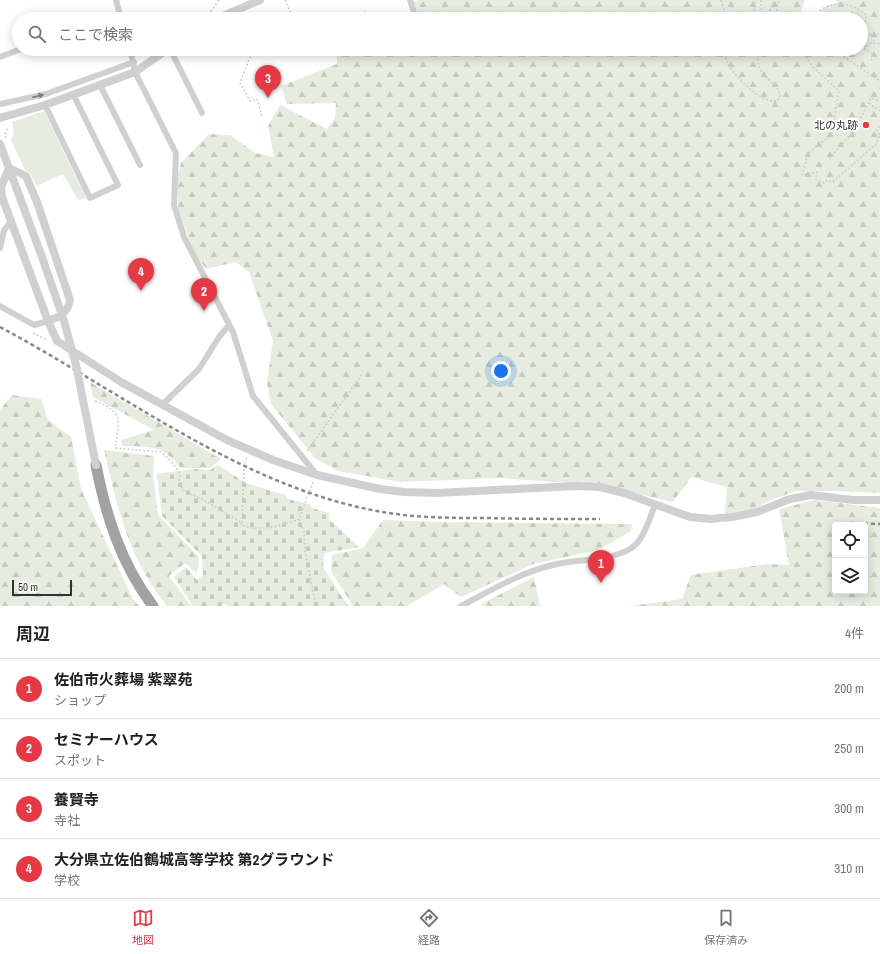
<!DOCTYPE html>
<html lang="ja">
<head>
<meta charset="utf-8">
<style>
  body { margin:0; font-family:"Archivo Narrow","Noto Sans JP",sans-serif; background:#f2f2f2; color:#202124 }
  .controls { position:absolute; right:12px; bottom:12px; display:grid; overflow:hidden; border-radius:4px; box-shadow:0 2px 10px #0003 }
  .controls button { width:36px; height:36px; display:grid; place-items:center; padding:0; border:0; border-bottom:1px solid #e0e0e0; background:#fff; color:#202124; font:20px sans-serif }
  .scale { position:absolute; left:12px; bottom:10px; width:60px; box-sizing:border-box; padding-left:4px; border:2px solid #333; border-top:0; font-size:11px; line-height:14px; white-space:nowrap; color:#333; -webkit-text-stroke:3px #fff; paint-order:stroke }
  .you { position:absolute; left:501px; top:371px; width:14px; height:14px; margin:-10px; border:3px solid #fff; border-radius:50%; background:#1a73e8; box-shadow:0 0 0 6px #1a73e833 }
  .badge { display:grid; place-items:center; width:26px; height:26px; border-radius:50%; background:#e63946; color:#fff; font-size:13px; font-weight:700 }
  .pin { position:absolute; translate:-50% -33px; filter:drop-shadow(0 1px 2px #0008) }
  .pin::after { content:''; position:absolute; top:21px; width:14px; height:12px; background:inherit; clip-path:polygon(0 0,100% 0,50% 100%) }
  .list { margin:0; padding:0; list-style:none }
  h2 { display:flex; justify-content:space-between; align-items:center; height:52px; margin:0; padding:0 16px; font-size:17px }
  h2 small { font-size:13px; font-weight:400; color:#757577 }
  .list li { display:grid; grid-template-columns:26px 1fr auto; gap:12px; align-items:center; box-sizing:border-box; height:60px; padding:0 16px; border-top:1px solid #e0e0e0 }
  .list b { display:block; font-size:15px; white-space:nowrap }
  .list p { margin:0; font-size:13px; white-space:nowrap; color:#757577 }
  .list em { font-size:13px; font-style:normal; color:#757577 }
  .icon { flex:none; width:22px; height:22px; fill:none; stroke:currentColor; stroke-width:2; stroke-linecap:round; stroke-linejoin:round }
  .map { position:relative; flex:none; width:880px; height:606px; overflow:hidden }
  .search { position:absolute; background:#fff; box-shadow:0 2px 10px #0003; left:12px; right:12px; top:12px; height:44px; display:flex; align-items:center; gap:10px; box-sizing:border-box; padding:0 14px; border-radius:22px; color:#757577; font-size:15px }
  .sheet { height:292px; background:#fff }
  nav { display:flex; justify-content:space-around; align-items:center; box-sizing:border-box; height:56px; border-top:1px solid #e0e0e0; background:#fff; font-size:11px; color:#757577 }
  nav a { display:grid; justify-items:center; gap:2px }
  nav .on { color:#e63946 }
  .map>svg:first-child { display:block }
  .green { fill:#e6ecdf }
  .forest { fill:url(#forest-firs); fill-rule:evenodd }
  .cemetery { fill:url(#cemetery-stones) }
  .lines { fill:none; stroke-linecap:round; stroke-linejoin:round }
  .path { stroke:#cdcdcd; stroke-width:1.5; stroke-dasharray:2 2; stroke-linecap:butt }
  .minor { stroke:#d0d0d0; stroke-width:6 }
  .tertiary { stroke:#d0d0d0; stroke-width:8 }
  .trunk { stroke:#a2a2a2; stroke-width:11 }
  .rail { stroke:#888; stroke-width:2.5; stroke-dasharray:4 3; stroke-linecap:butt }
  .tertiary-bridge { stroke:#d0d0d0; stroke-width:8 }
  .oneway { fill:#7a7a7a }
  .poi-dot { fill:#e63946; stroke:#fff; stroke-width:1.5 }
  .labels { text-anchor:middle; stroke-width:4; stroke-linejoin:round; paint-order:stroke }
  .poi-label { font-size:11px; fill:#333; stroke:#fff; text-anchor:end }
</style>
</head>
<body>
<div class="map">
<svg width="880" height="606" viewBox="0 0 880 606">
  <defs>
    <pattern id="forest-firs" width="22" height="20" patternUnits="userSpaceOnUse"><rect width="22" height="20" fill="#e6ecdf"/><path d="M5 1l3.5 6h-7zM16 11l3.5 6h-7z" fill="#c6cbc0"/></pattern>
    <pattern id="cemetery-stones" width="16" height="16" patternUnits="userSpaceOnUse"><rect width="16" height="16" fill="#e6ecdf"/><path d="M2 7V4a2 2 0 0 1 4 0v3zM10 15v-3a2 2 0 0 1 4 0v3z" fill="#c6cbc0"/></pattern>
  </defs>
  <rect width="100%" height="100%" fill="#fff"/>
  <!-- green -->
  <path class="green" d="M44 111 86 198 78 200 63 174 37 186 30 173 25 170 11 140 14 132 12 122Z"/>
  <!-- forest -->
  <path class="forest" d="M418 0H805L801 11 804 19H419L414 2Z
    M836 0H880V493L834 491H796L771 500 756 508 725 514 727 487 691 477 673 502 625 491 570 483 499 478 401 482 338 471 315 458 271 404 267 383 273 341 249 272 236 262 206 269 194 252 178 209 177 179 181 163 209 134 230 135 255 153 274 157 268 126 280 105 327 129 335 118 336 103 287 104 281 86 337 64V53L341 49H861V19H814L826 6 838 3Z
    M366 10 369 19H352Z
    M90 382 221 459 210 468H181C161 444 152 447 122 446L121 440 154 430 93 397Z
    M12 395 41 399 48 420 71 437 81 489 133 599 139 606H0V410Z
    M104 450 154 456 153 474 158 515 199 557V566L196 573 185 563 169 576 191 606H167C129 560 117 507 104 450Z
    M814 500 880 508V606H629L682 599 691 575 767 564 789 565 779 509ZM835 525H865V591H835Z
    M383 520 440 522 632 524 631 531 598 550 533 564 461 597 444 584 407 606H353L331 571 332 555 363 548Z
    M534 577 540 606H482L481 604Z"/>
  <!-- cemetery -->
  <path class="cemetery" d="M218 465 246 483 285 495 288 499 310 504 312 508 329 513V519L359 547 324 553 323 567 348 606H226V603L221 606H193L174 577 186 567 197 580 203 575 202 556 162 516 157 474 194 469 210 470Z"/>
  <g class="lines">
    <!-- path -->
    <path class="path" d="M285 0 292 17 289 19
      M721 0 727 19
      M761 0 762 19
      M206 18 219 0
      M753 19 756 0
      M770 19V10L774 0
      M775 19 779 0
      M811 19C826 0 849 0 866 15V21L861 24
      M861 35 880 34
      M253 49 240 83 250 101 257 99 262 116
      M725 49C725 54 726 60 728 64 735 77 761 103 776 101L780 98C781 86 766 80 761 71 757 64 758 56 757 49
      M793 49 798 51 804 49
      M827 49 831 54
      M841 49 844 57 880 81
      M856 49H864L873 54
      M864 49 870 43 880 44
      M802 50 812 66 839 91 834 119 836 126 828 138 808 153 802 175 817 172 816 180 824 183 827 180 833 182 876 144 880 134 874 136 880 125
      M871 59 872 60
      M880 87V91
      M869 103 880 111
      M6 138 5 135 8 128
      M829 159 854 131 871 98 880 101
      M33 333 47 340
      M95 401C125 412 119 422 115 448L161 452 172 462 180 474 179 483 185 492 202 499 242 523 241 525C259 532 282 526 299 519
      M307 451 363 373
      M313 482 299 519 304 532 305 551 316 606
      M242 523 244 465 247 457"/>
    <!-- minor -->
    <path class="minor" d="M116 0 121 19
      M410 0 416 18
      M130 49 135 72 176 153 174 205 184 237 233 332 253 396 317 475
      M170 49 202 113
      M0 57 21 49
      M100 85 140 165
      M0 104 46 94 134 62
      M45 105 90 198 118 185 73 94
      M0 248 4 230 11 222
      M0 306 34 325 48 321
      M162 405 199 369 219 337 229 325
      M461 606C490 591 521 572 553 565 578 558 607 562 630 549 644 541 649 519 655 505"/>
    <!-- tertiary -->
    <path class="tertiary" d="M216 19 260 0
      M0 118 45 105 135 72 168 49
      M0 144 42 257
      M48 321C59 317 68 313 70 300L37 202 26 176 9 168 1 187 2 197 48 321 57 341 121 382 227 440 273 460 317 475 380 489 404 492 437 493 576 486 600 487 624 493 690 517 711 519 732 517 757 512 790 499 811 495 853 500H880"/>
    <!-- trunk -->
    <path class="trunk" d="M96 465C106 516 121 564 153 606"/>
    <!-- rail -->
    <path class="rail" d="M0 327C120 391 241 486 377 511 413 518 450 518 487 518 525 519 563 519 600 519
      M850 523 880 524"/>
    <!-- tertiary-bridge -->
    <path class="tertiary-bridge" d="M42 257 64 321 76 365 96 465"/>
  </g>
  <!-- one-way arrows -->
  <defs><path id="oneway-solid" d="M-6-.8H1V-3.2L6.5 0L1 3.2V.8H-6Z"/></defs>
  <use class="oneway" href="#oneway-solid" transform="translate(38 96) rotate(-15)"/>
  <!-- markers -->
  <circle class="poi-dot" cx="866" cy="125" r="4"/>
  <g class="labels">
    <!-- poi labels -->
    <g class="poi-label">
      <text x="858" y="129">北の丸跡</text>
    </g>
  </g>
</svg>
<div class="controls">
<button><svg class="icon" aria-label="locate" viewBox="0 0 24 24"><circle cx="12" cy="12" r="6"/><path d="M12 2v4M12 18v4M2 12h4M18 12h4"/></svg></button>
<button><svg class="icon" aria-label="layers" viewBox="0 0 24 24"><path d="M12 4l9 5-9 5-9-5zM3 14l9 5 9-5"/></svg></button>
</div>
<div class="scale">50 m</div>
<div class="you"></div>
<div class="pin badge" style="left:601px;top:583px">1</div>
<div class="pin badge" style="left:204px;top:311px">2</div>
<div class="pin badge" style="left:268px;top:98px">3</div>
<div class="pin badge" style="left:141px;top:291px">4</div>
<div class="search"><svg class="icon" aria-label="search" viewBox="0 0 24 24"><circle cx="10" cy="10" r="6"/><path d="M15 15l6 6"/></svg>ここで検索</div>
</div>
<section class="sheet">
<h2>周辺<small>4件</small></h2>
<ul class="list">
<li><span class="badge">1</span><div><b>佐伯市火葬場 紫翠苑</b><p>ショップ</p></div><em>200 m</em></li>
<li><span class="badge">2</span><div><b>セミナーハウス</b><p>スポット</p></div><em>250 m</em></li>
<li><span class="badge">3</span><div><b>養賢寺</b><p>寺社</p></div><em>300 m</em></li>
<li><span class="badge">4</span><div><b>大分県立佐伯鶴城高等学校 第2グラウンド</b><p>学校</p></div><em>310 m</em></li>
</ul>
</section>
<nav>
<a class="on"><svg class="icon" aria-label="map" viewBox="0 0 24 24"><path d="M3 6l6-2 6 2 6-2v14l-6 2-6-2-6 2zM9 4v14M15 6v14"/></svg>地図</a>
<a><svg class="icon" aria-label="directions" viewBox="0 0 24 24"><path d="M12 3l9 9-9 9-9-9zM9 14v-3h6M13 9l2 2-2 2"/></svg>経路</a>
<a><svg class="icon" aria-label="saved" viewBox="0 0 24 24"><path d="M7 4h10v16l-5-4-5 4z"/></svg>保存済み</a>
</nav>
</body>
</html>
